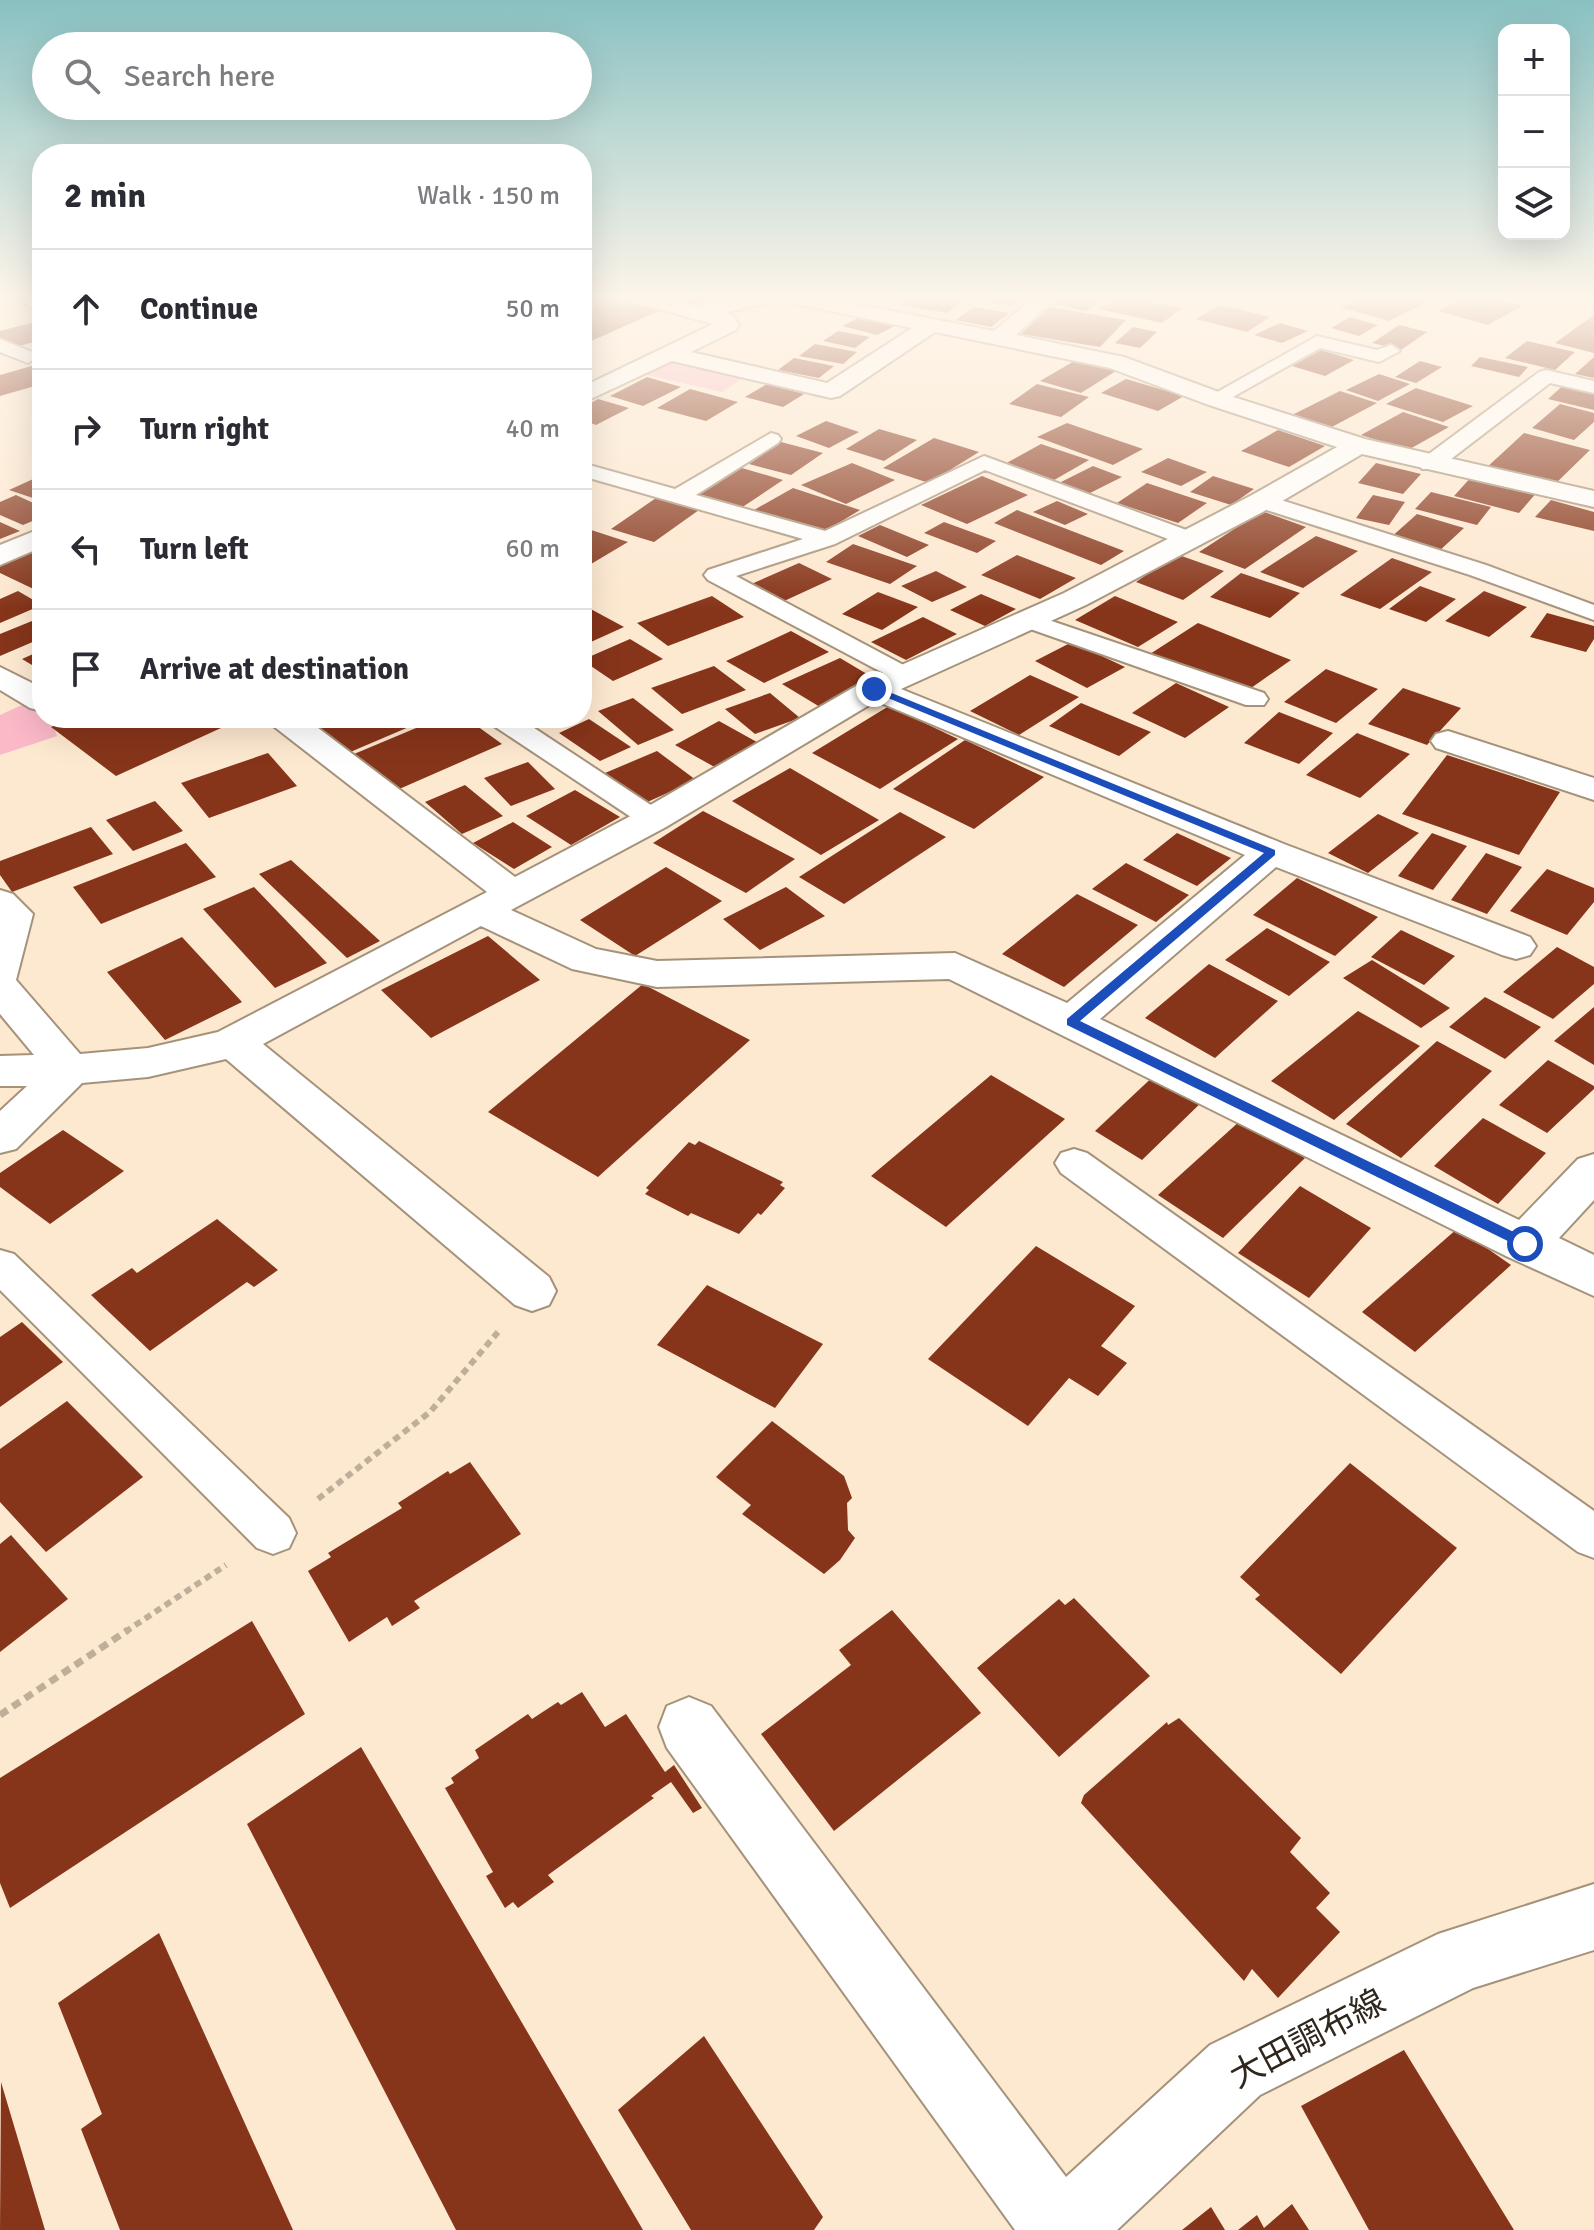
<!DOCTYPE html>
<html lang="en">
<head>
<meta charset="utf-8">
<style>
  body { margin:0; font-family:Signika,"Noto Sans JP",sans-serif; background:#f7f7f7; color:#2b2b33 }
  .controls { position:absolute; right:24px; top:24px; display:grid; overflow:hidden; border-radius:16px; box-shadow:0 8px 32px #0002 }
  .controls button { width:72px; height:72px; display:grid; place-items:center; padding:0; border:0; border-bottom:2px solid #e1e1e2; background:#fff; color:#2b2b33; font:40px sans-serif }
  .stop { position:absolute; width:24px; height:24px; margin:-18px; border:6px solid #1b4ebb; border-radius:50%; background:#fff }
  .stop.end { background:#1b4ebb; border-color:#fff; box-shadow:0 2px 8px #0008 }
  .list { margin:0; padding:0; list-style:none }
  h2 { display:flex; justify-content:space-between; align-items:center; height:104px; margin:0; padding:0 32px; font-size:34px }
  h2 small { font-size:26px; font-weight:400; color:#7c7c81 }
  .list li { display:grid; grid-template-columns:52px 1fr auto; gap:24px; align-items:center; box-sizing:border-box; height:120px; padding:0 32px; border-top:2px solid #e1e1e2 }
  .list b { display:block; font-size:30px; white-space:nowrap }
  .list em { font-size:26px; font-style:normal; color:#7c7c81 }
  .icon { flex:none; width:44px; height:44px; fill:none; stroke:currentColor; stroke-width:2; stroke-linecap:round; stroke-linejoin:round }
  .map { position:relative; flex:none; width:1594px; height:2230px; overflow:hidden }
  .search { position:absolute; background:#fff; box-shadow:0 8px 32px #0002; left:32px; top:32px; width:560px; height:88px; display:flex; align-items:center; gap:20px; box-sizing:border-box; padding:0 28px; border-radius:44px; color:#7c7c81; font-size:30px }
  .panel { position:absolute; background:#fff; box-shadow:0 8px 32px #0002; left:32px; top:144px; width:560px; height:584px; border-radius:32px }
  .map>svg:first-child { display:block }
  .green { fill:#fbb9c8 }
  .building { fill:#86351a }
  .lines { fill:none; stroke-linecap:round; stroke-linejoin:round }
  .lane-casing { stroke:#a5927b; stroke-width:4 }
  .street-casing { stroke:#a5927b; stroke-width:4 }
  .path-far1 { stroke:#bfae9a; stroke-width:6; stroke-dasharray:7 5; stroke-linecap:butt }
  .path { stroke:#bfae9a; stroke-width:7; stroke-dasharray:9 6; stroke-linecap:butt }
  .lane { fill:#fff; fill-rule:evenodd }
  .street { fill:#fff; fill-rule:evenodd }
  .route { fill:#1b4ebb }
  .labels { text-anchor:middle; stroke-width:8; stroke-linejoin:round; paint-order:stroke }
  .near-street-label { font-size:34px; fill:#2f271e; stroke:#fff }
</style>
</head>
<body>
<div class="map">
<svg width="1594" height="2230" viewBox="0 0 1594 2230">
  <rect width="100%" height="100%" fill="#fde8d0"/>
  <!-- green -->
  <path class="green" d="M674 360 745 377 722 392 647 375Z
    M22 705 42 711V718H50L57 736 0 755V715Z"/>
  <!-- building -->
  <path class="building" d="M582 297H613L661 310 582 345Z
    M671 297H714L694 305Z
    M907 297H965L948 313 897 305Z
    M979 297H1022L1012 306 975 300Z
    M1059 297H1107L1086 311 1049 303Z
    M1117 297H1128L1182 308 1162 323 1099 309Z
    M1362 297H1424L1433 299 1389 321 1340 307Z
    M1465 297H1485L1522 306 1488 325 1438 311Z
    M1220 305 1270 317 1247 332 1196 319Z
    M974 307 1009 313 991 327 956 320Z
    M1050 307 1126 320 1100 347 1021 334Z
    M867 314 901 323 877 335 842 326Z
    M1594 315V353L1555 343Z
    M1350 317 1378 325 1359 336 1331 328Z
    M42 320V340L15 347 0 339V331Z
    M1280 323 1308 331 1282 343 1254 335Z
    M1399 325 1427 332 1401 350 1372 343Z
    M1133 327 1157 332 1140 348 1115 343Z
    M838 331 870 337 855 348 823 341Z
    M1527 341 1575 352 1555 370 1505 358Z
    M815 344 857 352 843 364 799 356Z
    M1321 350 1354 360 1325 376 1292 366Z
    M1480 357 1528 367 1519 377 1471 366Z
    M1594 357V378L1575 374Z
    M794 358 834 366 819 378 778 370Z
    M1076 360 1116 371 1081 393 1040 381Z
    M1420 361 1442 367 1416 383 1395 377Z
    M42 363V384L0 396V375Z
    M1379 374 1410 384 1378 401 1346 390Z
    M647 377 681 387 643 406 610 396Z
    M1126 379 1184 396 1158 411 1101 393Z
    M1568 381 1594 388V410L1548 399Z
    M767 384 804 394 783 407 745 397Z
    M1037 384 1089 397 1061 417 1009 404Z
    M1416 388 1473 406 1443 422 1386 404Z
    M690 389 738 402 706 421 657 408Z
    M1340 391 1377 403 1328 429 1290 416Z
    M598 399 629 408 596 425 582 420V408Z
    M1560 404 1594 413V422L1574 440 1532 428Z
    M1403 412 1449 427 1408 450 1361 435Z
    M826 421 859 432 829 448 796 436Z
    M1067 423 1143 449 1113 465 1037 437Z
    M879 429 917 440 884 461 846 449Z
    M1278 430 1325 446 1289 467 1241 451Z
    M1524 433 1590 450 1552 487 1485 469Z
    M934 438 979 452 929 483 883 468Z
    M781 442 823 453 791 475 749 464Z
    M1041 444 1089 460 1049 483 1001 466Z
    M1168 458 1207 472 1181 486 1141 472Z
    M852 463 895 480 846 504 801 485Z
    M1376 463 1421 474 1403 494 1358 483Z
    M1093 466 1122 477 1086 495 1057 484Z
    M742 468 783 480 741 508 699 495Z
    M42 475V501L9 490Z
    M1473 475 1538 491 1519 513 1454 496Z
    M982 476 1028 495 967 524 921 505Z
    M1213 476 1254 489 1231 505 1190 492Z
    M1147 483 1207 503 1178 523 1117 503Z
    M793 488 860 510 822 533 754 510Z
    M1431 492 1491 507 1477 525 1415 509Z
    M16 495 42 507V517L23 525 0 515V502Z
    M1373 495 1405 502 1389 525 1356 518Z
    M656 498 699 510 654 542 611 529Z
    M1551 500 1594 512V531L1535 517Z
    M1057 501 1088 514 1065 525 1033 512Z
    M1017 510 1124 551 1101 565 994 523Z
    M1262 511 1306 527 1245 569 1199 552Z
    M1417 514 1464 528 1437 553 1389 539Z
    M0 522 20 531 0 539Z
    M944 522 996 541 977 553 924 533Z
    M880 525 929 545 907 557 858 536Z
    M582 527 628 542 591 564 582 561Z
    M1316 536 1358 551 1303 588 1260 572Z
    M853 544 917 566 890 584 826 562Z
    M36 551 42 554V593L0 573V566Z
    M1176 554 1224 571 1183 600 1136 582Z
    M1017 555 1076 578 1040 599 981 575Z
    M1392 558 1432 572 1380 609 1340 595Z
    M799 563 832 579 782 602 749 585Z
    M936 571 967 587 932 602 901 586Z
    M1241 573 1300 593 1270 618 1210 597Z
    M1420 586 1456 599 1426 622 1389 609Z
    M18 591 42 605 0 623V599Z
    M1484 591 1527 607 1489 637 1445 621Z
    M878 592 918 607 882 630 842 614Z
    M981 594 1016 609 985 626 950 610Z
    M712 596 744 617 668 646 637 623Z
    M1115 596 1178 622 1138 647 1075 620Z
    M587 607 624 627 582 646V609Z
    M1547 613 1594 626V639L1586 652 1530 637Z
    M923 617 957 634 906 660 871 642Z
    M32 621 42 626V638L0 656V634Z
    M1198 623 1291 660 1244 693 1150 654Z
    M791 631 829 652 764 683 726 661Z
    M630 639 663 659 613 681 582 660Z
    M1072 642 1125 667 1087 688 1035 661Z
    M42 650V671L22 659Z
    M840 658 877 680 820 707 782 684Z
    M714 666 746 690 682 714 651 688Z
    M1326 669 1378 689 1336 723 1284 702Z
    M1030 675 1079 697 1019 735 970 711Z
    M1176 683 1229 707 1185 738 1132 713Z
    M1403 688 1461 708 1427 745 1368 724Z
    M770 693 800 718 755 734 725 709Z
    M633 698 674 730 638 745 598 711Z
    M1081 703 1151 732 1119 756 1049 726Z
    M889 706 958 739 880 789 812 753Z
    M1279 712 1333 733 1299 764 1244 743Z
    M72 718H225L232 723 116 776 51 727Z
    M325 718H430L348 753 310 724Z
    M440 718H466L502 744 397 790 354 754Z
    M589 719 631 747 600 761 559 733Z
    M719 721 764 746 720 770 675 745Z
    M1357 733 1410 754 1360 798 1306 775Z
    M965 740 1044 777 974 829 893 789Z
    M657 751 696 780 643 804 605 773Z
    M268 753 297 786 209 818 181 783Z
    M1447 755 1560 792 1519 855 1402 814Z
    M528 762 555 789 511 806 484 778Z
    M790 768 879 820 821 855 732 801Z
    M465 785 503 816 462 834 425 802Z
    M575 790 620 817 571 845 526 816Z
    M155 801 183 831 133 851 106 820Z
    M703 811 795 859 746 893 653 843Z
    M900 812 946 837 844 904 799 877Z
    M1378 814 1419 833 1368 873 1328 853Z
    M513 822 552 847 514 869 473 843Z
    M91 827 113 854 12 892 0 875V861Z
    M1177 833 1231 858 1197 886 1143 860Z
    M1432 833 1467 846 1433 890 1398 876Z
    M186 843 216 877 101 924 73 887Z
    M1486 853 1522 867 1487 914 1451 900Z
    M291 860 380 941 347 958 259 874Z
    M1126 863 1189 895 1156 922 1092 889Z
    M666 867 722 901 635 956 580 920Z
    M1547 869 1594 888V902L1567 935 1510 911Z
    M1297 878 1378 917 1335 956 1253 915Z
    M254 887 327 963 275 988 203 909Z
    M786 887 825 916 760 950 723 919Z
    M1077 894 1138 925 1064 987 1002 954Z
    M1267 928 1330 962 1289 996 1225 960Z
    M1401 930 1455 956 1424 985 1371 957Z
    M488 936 540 980 431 1038 381 990Z
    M182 937 242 1002 165 1040 107 972Z
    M1557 947 1594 967V984L1553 1019 1503 992Z
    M1372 960 1450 1008 1421 1028 1343 978Z
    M1209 964 1278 1001 1215 1058 1145 1018Z
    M643 984 750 1040 598 1177 488 1112Z
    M1485 997 1541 1027 1505 1059 1449 1027Z
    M1594 1007V1065L1554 1041Z
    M1358 1011 1420 1046 1334 1120 1271 1081Z
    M1437 1041 1492 1071 1401 1158 1346 1124Z
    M1548 1060 1594 1086V1089L1547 1133 1499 1105Z
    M1159 1071 1206 1098 1142 1160 1095 1131Z
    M991 1075 1065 1119 946 1227 871 1176Z
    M1483 1118 1546 1153 1498 1204 1434 1166Z
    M1241 1120 1305 1158 1223 1238 1158 1195Z
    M63 1130 124 1171 50 1224 0 1187V1173Z
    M699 1141 783 1182 780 1185 785 1188 761 1215 758 1213 739 1234 691 1213 688 1216 645 1194 649 1190 646 1188 689 1142 695 1145Z
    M1300 1186 1371 1228 1309 1298 1238 1253Z
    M217 1219 278 1270 254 1287 247 1282 150 1351 91 1295 132 1268 137 1273Z
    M1458 1228 1511 1265 1415 1352 1362 1312Z
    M1036 1246 1135 1306 1101 1346 1127 1363 1098 1396 1069 1378 1028 1426 928 1359Z
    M707 1285 823 1344 775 1408 657 1345Z
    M22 1322 63 1362 0 1407V1337Z
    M67 1401 143 1477 46 1552 0 1502V1449Z
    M772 1421 844 1476 852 1498 847 1503 848 1530 855 1538 840 1560 824 1574 742 1514 751 1505 716 1477Z
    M470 1462 521 1534 414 1601 420 1608 392 1626 387 1617 349 1642 308 1571 331 1557 328 1553 402 1508 398 1503 448 1471 450 1474Z
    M1350 1463 1457 1548 1341 1674 1255 1599 1260 1595 1240 1577Z
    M11 1535 68 1599 0 1652V1544Z
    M1074 1598 1150 1676 1059 1757 977 1668 1059 1599 1065 1605Z
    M892 1610 981 1713 834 1831 761 1734 851 1665 839 1650Z
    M252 1621 305 1714 10 1908 0 1883V1778Z
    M582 1692 605 1727 626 1714 665 1772 674 1765 702 1808 693 1813 671 1782 651 1796 654 1798 548 1875 554 1882 518 1908 513 1902 505 1908 486 1876 493 1872 445 1788 454 1783 451 1778 479 1758 475 1750 528 1714 532 1719 558 1702 561 1705Z
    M1179 1718 1301 1838 1290 1852 1330 1893 1316 1908 1340 1932 1278 1998 1252 1969 1244 1981 1081 1803 1084 1795 1167 1722 1168 1725Z
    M361 1747 643 2230H456L247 1824Z
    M159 1933 293 2230H120L81 2129 102 2114 58 2003Z
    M704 2036 823 2217 814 2230H691L618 2110Z
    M1404 2050 1514 2230H1369L1301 2106Z
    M1 2082 45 2230H0Z
    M1292 2204 1309 2230H1238L1257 2215 1264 2228Z
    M1211 2207 1225 2230H1182Z"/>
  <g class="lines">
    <defs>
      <path id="lane" d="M10 297H33L42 301V312Z
        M1317 336 1377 350 1391 345 1400 351 1379 362 1320 348 1222 403 1215 405 1205 399Z
        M0 339 35 353 37 357 28 363 0 352Z
        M1546 370 1594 381V393L1550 383 1438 469H1422L1419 464 1422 459 1539 372Z
        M771 433 778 435 781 439 778 443 696 495 825 531 984 456 1200 535 1204 540 1200 545H1184L985 470 835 544 736 576 911 669 915 675 911 681 902 683 708 580 704 575 708 570 803 539 582 476V463L675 489Z
        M1262 494 1486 565 1594 605V620L1470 575 1254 506 1251 501Z
        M1028 613 1264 693 1268 699 1264 705H1246L1019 625 1016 620 1019 615Z
        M487 718H519L663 813 668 819 663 825 653 828 643 825 491 724Z
        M1074 1149 1087 1153 1594 1511V1558L1578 1552 1061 1173 1055 1163 1061 1153Z
        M0 1250 14 1254 289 1518 296 1533 289 1548 273 1554 257 1548 0 1290Z"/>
      <path id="street" d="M631 297H665L698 306 743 297H821L994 331 1034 297H1057L1016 335 1124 357 1224 394 1365 439 1594 491V507L1362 454 1272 507 1086 605 901 689 1284 844 1530 937 1536 946 1530 955 1516 959 1502 955 1276 867 1100 1019 1519 1220 1578 1159 1594 1154V1200L1559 1238 1594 1255V1296L1508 1257 949 979 657 987 572 969 481 926 263 1044 549 1277 556 1291 549 1305 532 1311 515 1305 226 1059 148 1077 82 1083 16 1149 0 1153V1111L27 1086H0V1056L34 1055 0 1014V890L13 894 33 914 16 980 80 1054 148 1048 218 1032 487 892 272 725 267 718H305L515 877 640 811 863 682 1064 593 1252 495 1337 447 1206 404 1110 368 935 332 840 396 831 398 672 361 582 403V387L713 324 634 302ZM782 299 791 303 912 328 827 383 691 352 736 330 739 325 732 315 725 313ZM876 701 1245 855 1067 1003 955 953 657 961 596 949 511 910 666 827Z
        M42 528V547L0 565V545Z
        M0 667 42 688V711L30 708 0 690Z
        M1448 731 1594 778V800L1436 748 1431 741 1436 734Z
        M689 1697 711 1706 1066 2177 1210 2045 1438 1934 1594 1884V1950L1473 1988 1260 2095 1117 2230H1015L667 1748 659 1727 667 1706Z"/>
    </defs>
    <!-- lane casing -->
    <use href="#lane" class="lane-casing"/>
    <!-- street casing -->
    <use href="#street" class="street-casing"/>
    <!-- path-far1 -->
    <path class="path-far1" d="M318 1499 430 1412 498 1332
      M125 1632 226 1565"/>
    <!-- path -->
    <path class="path" d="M0 1715 128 1630"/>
    <!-- lane -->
    <use href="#lane" class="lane"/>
    <!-- street -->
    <use href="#street" class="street"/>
  </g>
  <!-- sky -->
  <linearGradient id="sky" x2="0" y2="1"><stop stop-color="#89c1c2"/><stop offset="0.49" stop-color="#fef5ea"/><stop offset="1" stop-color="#fef5ea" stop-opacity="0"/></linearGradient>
  <rect width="1594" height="609" fill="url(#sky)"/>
  <!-- route -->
  <path class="route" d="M871 687H877L1275 850V855L1080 1021 1530 1240V1247H1520L1067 1025V1019L1264 853 871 691Z"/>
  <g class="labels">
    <!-- near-street labels -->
    <g class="near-street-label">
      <text transform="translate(1307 2038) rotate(-28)" y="12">大田調布線</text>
    </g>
  </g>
</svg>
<div class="controls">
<button>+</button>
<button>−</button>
<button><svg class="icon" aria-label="layers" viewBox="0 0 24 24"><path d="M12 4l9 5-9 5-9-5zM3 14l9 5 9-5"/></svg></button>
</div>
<div class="stop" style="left:1525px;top:1244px"></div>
<div class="stop end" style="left:874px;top:689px"></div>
<div class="search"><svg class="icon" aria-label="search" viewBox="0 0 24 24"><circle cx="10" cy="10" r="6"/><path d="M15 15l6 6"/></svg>Search here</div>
<section class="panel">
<h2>2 min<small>Walk · 150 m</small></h2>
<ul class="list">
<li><svg class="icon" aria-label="ahead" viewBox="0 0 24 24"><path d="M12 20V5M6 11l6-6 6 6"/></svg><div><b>Continue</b></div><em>50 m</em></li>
<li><svg class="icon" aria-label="right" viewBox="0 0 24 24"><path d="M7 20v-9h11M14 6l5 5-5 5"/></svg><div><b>Turn right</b></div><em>40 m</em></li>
<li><svg class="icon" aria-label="left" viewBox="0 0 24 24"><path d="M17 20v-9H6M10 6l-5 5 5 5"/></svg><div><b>Turn left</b></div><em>60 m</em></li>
<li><svg class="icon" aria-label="arrive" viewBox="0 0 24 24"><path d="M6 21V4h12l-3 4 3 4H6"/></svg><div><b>Arrive at destination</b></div></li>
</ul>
</section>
</div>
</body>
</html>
